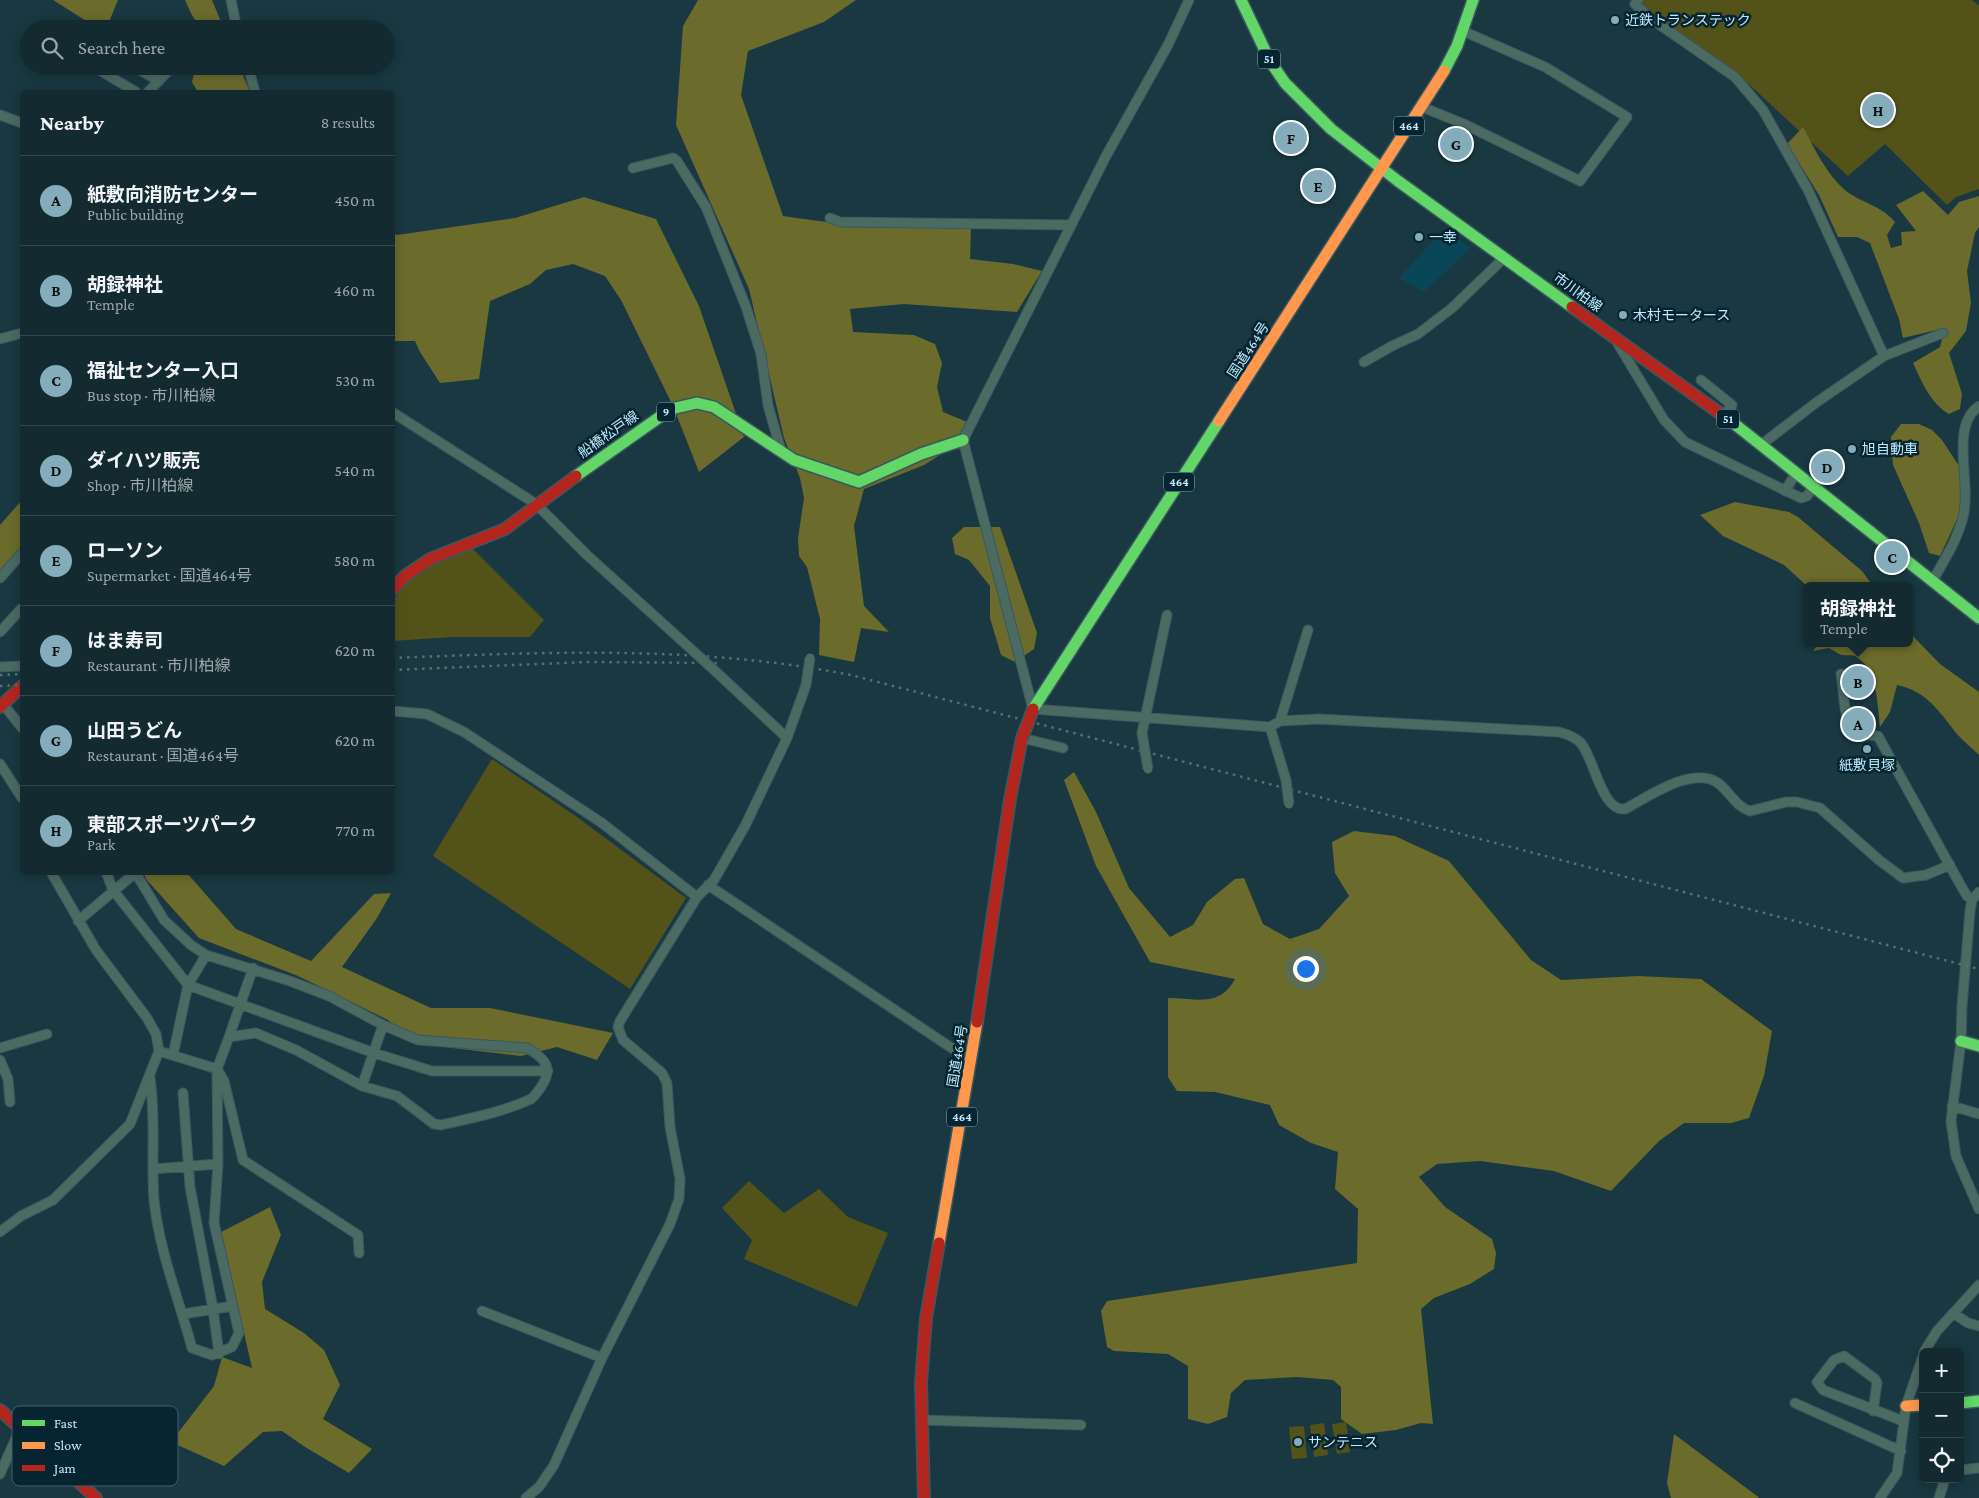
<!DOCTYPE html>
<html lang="en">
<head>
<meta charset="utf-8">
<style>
  body { margin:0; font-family:"Crimson Pro","Noto Sans JP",serif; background:#20363d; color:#f1f3f6 }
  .controls { position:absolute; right:15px; bottom:15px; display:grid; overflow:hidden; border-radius:8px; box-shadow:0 2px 12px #0003 }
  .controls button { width:45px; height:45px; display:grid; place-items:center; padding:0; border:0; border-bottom:1px solid #32464d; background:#132a31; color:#f1f3f6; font:25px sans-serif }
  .you { position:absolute; left:1305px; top:968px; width:18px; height:18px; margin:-12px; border:4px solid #fff; border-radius:50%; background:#1a73e8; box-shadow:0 0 0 8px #1a73e833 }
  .badge { display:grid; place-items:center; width:32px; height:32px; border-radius:50%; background:#85acbb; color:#111; font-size:16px; font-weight:700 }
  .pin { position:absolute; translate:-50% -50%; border:2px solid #fff; box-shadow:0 1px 5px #0006 }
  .popup { position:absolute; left:1803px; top:582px; width:110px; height:65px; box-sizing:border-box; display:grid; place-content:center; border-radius:8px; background:#132a31; filter:drop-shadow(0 1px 4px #0005); font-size:16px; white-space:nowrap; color:#9da7ab }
  .popup b { font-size:19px; color:#f1f3f6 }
  .popup::after { content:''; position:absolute; left:50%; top:100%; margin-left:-10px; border:10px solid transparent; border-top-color:#132a31 }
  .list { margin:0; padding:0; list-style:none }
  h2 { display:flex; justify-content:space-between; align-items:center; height:65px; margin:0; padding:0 20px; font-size:21px }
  h2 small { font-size:16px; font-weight:400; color:#9da7ab }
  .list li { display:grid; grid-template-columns:32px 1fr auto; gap:15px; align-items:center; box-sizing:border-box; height:90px; padding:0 20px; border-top:1px solid #32464d }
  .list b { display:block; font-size:19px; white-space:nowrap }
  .list p { margin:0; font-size:16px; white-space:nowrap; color:#9da7ab }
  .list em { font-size:16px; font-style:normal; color:#9da7ab }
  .icon { flex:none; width:28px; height:28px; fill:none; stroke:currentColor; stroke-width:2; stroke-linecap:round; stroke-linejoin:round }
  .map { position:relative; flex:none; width:1979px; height:1498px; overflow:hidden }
  .search { position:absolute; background:#132a31; box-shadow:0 2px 12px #0003; left:20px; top:20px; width:375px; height:55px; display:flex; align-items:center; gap:12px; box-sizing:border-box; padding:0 18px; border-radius:28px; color:#9da7ab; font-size:19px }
  .panel { position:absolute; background:#132a31; box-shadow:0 2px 12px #0003; left:20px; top:90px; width:375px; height:785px; border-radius:8px }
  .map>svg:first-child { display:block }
  .built { fill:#094657 }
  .green { fill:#535319 }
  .forest { fill:#6b6b2c }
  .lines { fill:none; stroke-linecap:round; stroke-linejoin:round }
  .street-casing { stroke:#3a5760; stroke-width:11 }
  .fast-casing { stroke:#3a5760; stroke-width:14 }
  .slow-casing { stroke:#3a5760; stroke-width:14 }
  .jam-casing { stroke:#3a5760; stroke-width:14 }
  .street { stroke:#4b6a61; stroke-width:9 }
  .fast { stroke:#63d668; stroke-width:11 }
  .slow { stroke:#ff974d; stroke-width:11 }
  .jam { stroke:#b3261e; stroke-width:11 }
  .rail { stroke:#557070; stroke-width:2.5; stroke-dasharray:2.5 5; stroke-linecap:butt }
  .street-bridge-casing { stroke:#3a5760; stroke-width:11; stroke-linecap:butt }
  .jam-bridge-casing { stroke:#3a5760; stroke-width:14; stroke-linecap:butt }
  .street-bridge { stroke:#4b6a61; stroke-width:9 }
  .jam-bridge { stroke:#b3261e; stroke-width:11 }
  .poi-dot { fill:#85acbb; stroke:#062530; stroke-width:2 }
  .labels { text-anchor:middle; stroke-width:5; stroke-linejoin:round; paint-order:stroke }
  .shield { fill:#062530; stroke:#88b0c0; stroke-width:1 }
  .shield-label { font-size:12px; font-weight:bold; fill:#bfebfd }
  .poi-label { font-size:14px; fill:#bfebfd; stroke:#062530; text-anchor:start }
  .street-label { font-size:14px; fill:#bfebfd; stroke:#062530 }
  .key { fill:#062530; stroke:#3e606e; stroke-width:1 }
  .key-label { font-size:14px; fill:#bfebfd }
</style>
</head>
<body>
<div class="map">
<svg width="1979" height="1498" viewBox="0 0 1979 1498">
  <rect width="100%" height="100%" fill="#193841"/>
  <!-- built -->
  <path class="built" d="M1444 229 1471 248 1424 292 1399 278Z"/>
  <!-- green -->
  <path class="green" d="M1642 0H1972L1979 6V189L1956 197 1947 205 1885 144 1848 176 1740 76 1643 8Z
    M472 548 544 620 530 637H452L393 641C393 630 389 612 393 602 404 574 447 558 472 548Z
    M492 759 577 817 686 898 630 989 433 856Z
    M749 1181 784 1213 819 1189 848 1217 888 1233 857 1307 744 1259 752 1240 722 1208Z
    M1346 1422 1350 1452 1337 1454 1332 1424Z
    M1324 1423 1328 1455 1314 1457 1310 1425Z
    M1304 1426 1307 1458 1292 1459 1289 1427Z"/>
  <!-- forest -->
  <path class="forest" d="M53 0H118L106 29H99Z
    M185 0H212L224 29C198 29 195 23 185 0Z
    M698 0H856L824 22 748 51 741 95 783 216C846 226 908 229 971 227L970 259 1013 264 1042 271 1017 312 904 304 850 309 853 332 914 335 935 344 942 363 937 387 943 412 967 422 961 432 960 449 948 450 924 465 864 489 854 526 864 606 889 632 861 628 854 662 819 655 820 619 807 567 799 556 798 538 804 498 800 478 784 438 749 289 676 125 683 26Z
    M196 66H239L250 92H198L192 82Z
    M1803 127C1815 149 1826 174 1846 191 1862 203 1882 206 1895 222L1887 235 1891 248 1902 245 1901 232 1916 231 1896 205 1923 191 1948 215 1959 202 1979 196V227L1975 233 1967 271 1971 303 1966 331 1949 353 1962 394 1960 409 1949 414C1930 403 1922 382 1913 363L1940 347 1945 328 1903 338 1899 319 1870 243 1857 237H1838L1819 195 1787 144Z
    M584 197 656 219 699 306 744 437 699 472 673 406 621 300 605 276 573 264 546 270 530 284 490 301 479 379 440 383 420 352 415 341H393L392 233 397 235 515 218Z
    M1901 424H1919L1932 430 1942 440 1959 466 1962 495 1959 515 1940 556 1929 553 1919 523 1893 465 1891 437Z
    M22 500V550L0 574V525Z
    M1735 502 1789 512 1798 517 1862 571 1873 586H1807L1784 565 1723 536 1700 515Z
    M964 527H1000L1037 633 1034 649 1015 662 1001 655 990 618V586L969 560 955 554 952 538Z
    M1909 632 1940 664 1979 692V755C1972 748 1963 741 1956 733 1940 712 1925 690 1897 685L1890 712 1880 727C1878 708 1877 669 1858 658 1854 654 1848 656 1843 655 1839 655 1833 650 1829 648L1813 651 1819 643H1909Z
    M1074 772 1096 812 1129 888 1170 937 1193 925 1207 902 1235 879 1244 878 1263 924 1290 939 1319 929 1349 896 1335 873 1332 842 1354 831 1395 836 1449 861 1531 960 1561 980 1638 976 1701 979 1772 1031 1764 1076 1749 1118 1731 1123H1684L1659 1141 1611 1191 1554 1171 1480 1161 1437 1164 1419 1177 1445 1207 1492 1239 1496 1253 1494 1269 1470 1284 1434 1298 1421 1309 1433 1424 1421 1423 1396 1430 1362 1434 1341 1419V1387L1333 1380 1297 1377 1245 1380 1231 1393 1227 1417 1208 1424 1188 1419V1366L1168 1354 1114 1351 1107 1347 1101 1311 1107 1301 1357 1263 1358 1209 1335 1189 1338 1152 1311 1143 1279 1125 1270 1105 1215 1092 1177 1091 1168 1077V998C1197 998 1219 1008 1235 979L1150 962 1096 866 1064 780Z
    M144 873H187L236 929 311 961 374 894 391 893 377 918 342 967 431 1008H490L613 1033 597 1060 557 1047 521 1056 411 1043 388 1020 298 976 199 938 146 879Z
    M270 1207 281 1235 262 1282 265 1309 304 1333 324 1350 340 1385 323 1419 372 1449 349 1473 305 1447 282 1431 263 1432 224 1466 171 1442 214 1386 222 1357 252 1368 221 1232Z
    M1674 1434 1757 1496 1759 1498H1671L1667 1483Z"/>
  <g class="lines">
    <defs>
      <path id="street" d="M231 0 237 29
        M1189 0 1168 45 1106 156 963 440 1033 709 1270 727 1286 780
        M1638 0 1635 4 1650 18 1735 77 1763 110 1808 190 1884 356
        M97 66 96 68 136 92
        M133 66 159 81
        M248 66 255 92
        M148 92 173 66
        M1422 107 1464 124 1580 181 1627 117 1545 67 1463 31
        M0 115 22 123
        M633 168 673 158 677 161 706 207 746 307 761 354 768 405 781 451
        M830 218 840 222 1071 225
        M0 339 22 333
        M1618 344 1664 420 1685 442 1801 498 1807 496 1815 485
        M1364 362 1392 346 1418 334 1452 308 1504 258
        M1701 380 1732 405 1724 416
        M392 412 536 504 587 555 680 639
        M1762 444 1817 402 1884 356 1943 333
        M1785 491 1793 478
        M0 578 22 553
        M1933 580C1945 559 1957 540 1963 517 1972 482 1949 427 1979 406
        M0 632 22 608
        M0 667 22 666
        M1841 674C1844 688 1843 724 1855 732 1862 736 1870 734 1878 736L1960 884 1967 896 1972 900
        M3 704 22 728
        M392 711 427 714 464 732 602 823 697 897
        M1280 721 1308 630
        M1270 727 1280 721 1319 719 1559 732C1567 734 1573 736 1580 742 1594 756 1601 812 1625 809 1648 797 1693 765 1718 783 1730 792 1735 806 1750 811L1786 802H1797L1820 808 1879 860 1903 878 1926 875 1950 865
        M1142 733 1167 615
        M787 738 806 685
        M1022 738 1063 748
        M0 764 22 798
        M106 872 113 890 188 985 374 1053 432 1071H548
        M135 872 164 920 191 945 206 955 290 981 329 996 383 1025 418 1040 527 1048C545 1058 554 1068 541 1087 538 1091 535 1096 531 1099 503 1112 471 1118 441 1125L434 1124 397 1096 362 1086 296 1050 256 1033 229 1037 217 1069 218 1164 214 1223 239 1333 232 1347 212 1355 192 1348C179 1300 159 1250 154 1200 151 1159 156 1118 150 1078
        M708 885 971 1061
        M1979 892 1972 900 1970 911 1962 1006 1961 1041 1951 1121 1956 1156 1979 1209
        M78 921 135 873
        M229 1037 253 968
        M0 1048 47 1034
        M159 1051 217 1069 224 1081 243 1160 358 1235 359 1253
        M173 1055 188 985 206 955
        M0 1060 8 1079 10 1102
        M362 1086 383 1025
        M183 1093 190 1187 213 1309 219 1354
        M1952 1106 1979 1114
        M153 1169 218 1164
        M0 1232 21 1216 53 1200 130 1124 159 1051 156 1034 147 1018 96 950 51 872
        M482 1311 602 1358
        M1953 1313 1968 1323 1979 1326
        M183 1314 233 1306
        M1924 1352 1937 1331 1979 1285
        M1795 1403 1901 1451
        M1873 1411 1877 1383 1875 1379 1844 1356 1834 1360 1817 1382 1823 1390 1903 1421
        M922 1420 1081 1425
        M1960 1470 1979 1468
        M0 1474 20 1429
        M526 1498 539 1487 554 1465 602 1358 670 1224 679 1199 680 1179 670 1127 667 1083 662 1073 623 1040 618 1027 620 1021 697 897 714 880 745 826 787 738 714 670
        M1880 1498 1897 1473 1906 1406 1923 1356
        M1939 1498 1945 1479"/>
      <path id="fast" d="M1241 0 1270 61 1285 83 1331 129 1398 181 1572 307
        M1444 71 1457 46 1473 0
        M1732 422 1979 618
        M576 476 671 409 697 403 714 407 794 460 859 482 921 454 963 440
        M1033 709 1219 421
        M1961 1041 1979 1046
        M1960 1403 1979 1401"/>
      <path id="slow" d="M1219 421 1444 71
        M939 1243 977 1022
        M1906 1406 1923 1405"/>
      <path id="jam" d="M1572 307 1732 422
        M392 590 405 576 430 559 505 529 576 476
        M0 707 22 686
        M977 1022 1010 799 1022 738
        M0 1410 96 1498
        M924 1498 921 1383 926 1318 939 1243"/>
    </defs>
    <!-- street casing -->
    <use href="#street" class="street-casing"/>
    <!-- fast casing -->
    <use href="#fast" class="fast-casing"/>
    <!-- slow casing -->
    <use href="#slow" class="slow-casing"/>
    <!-- jam casing -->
    <use href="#jam" class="jam-casing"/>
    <!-- street -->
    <use href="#street" class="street"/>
    <!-- fast -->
    <use href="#fast" class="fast"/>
    <!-- slow -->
    <use href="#slow" class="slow"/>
    <!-- jam -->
    <use href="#jam" class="jam"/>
    <!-- rail -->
    <path class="rail" d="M392 658C547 652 699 645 851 675L1979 969
      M392 670 588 662 720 663
      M0 675 22 674
      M0 686 22 685"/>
    <defs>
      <path id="street-bridge" d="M680 639 714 670
        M806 685 810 658
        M1142 733 1148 769
        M1286 780 1289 804"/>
      <path id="jam-bridge" d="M1022 738 1033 709"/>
    </defs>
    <!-- street-bridge casing -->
    <use href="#street-bridge" class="street-bridge-casing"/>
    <!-- jam-bridge casing -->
    <use href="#jam-bridge" class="jam-bridge-casing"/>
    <!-- street-bridge -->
    <use href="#street-bridge" class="street-bridge"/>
    <!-- jam-bridge -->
    <use href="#jam-bridge" class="jam-bridge"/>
  </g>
  <!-- markers -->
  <g class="poi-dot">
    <circle cx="1615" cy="20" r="5"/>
    <circle cx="1419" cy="237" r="5"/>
    <circle cx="1623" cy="315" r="5"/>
    <circle cx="1852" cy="449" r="5"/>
    <circle cx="1867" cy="749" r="5"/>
    <circle cx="1298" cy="1442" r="5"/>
  </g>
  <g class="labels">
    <!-- shield labels -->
    <g class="shield">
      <rect x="1258" y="49.5" width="22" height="19" rx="4"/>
      <rect x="1394" y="116.5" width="30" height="19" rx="4"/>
      <rect x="657" y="402.5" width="18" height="19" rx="4"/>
      <rect x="1717" y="409.5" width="22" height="19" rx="4"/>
      <rect x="1164" y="472.5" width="30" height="19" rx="4"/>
      <rect x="947" y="1107.5" width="30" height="19" rx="4"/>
    </g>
    <g class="shield-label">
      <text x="1269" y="63">51</text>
      <text x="1409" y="130">464</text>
      <text x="666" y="416">9</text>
      <text x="1728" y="423">51</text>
      <text x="1179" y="486">464</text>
      <text x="962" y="1121">464</text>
    </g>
    <!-- poi labels -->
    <g class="poi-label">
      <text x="1625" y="25">近鉄トランステック</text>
      <text x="1429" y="242">一幸</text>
      <text x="1633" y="320">木村モータース</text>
      <text x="1862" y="454">旭自動車</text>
      <text x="1867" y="770" text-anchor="middle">紙敷貝塚</text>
      <text x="1308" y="1447">サンテニス</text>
    </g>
    <!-- street labels -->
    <g class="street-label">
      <text transform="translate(1578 292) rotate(36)" y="5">市川柏線</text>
      <text transform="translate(1248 350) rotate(-57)" y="5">国道464号</text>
      <text transform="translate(608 434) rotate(-35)" y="5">船橋松戸線</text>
      <text transform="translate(957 1056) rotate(-81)" y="5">国道464号</text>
    </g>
  </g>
  <!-- legend -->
  <rect x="12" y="1406" width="166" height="80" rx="8" class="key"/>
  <rect x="22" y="1420" width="23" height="6" fill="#63d668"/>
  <rect x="22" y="1442" width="23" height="7" fill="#ff974d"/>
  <rect x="22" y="1465" width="23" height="6" fill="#b3261e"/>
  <g class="key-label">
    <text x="54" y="1428">Fast</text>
    <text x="54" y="1450">Slow</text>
    <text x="54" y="1473">Jam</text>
  </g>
</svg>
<div class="controls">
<button>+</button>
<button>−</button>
<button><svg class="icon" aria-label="locate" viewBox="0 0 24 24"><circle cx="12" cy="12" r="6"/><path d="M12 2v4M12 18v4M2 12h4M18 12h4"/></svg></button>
</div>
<div class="you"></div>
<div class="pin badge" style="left:1858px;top:724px">A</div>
<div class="pin badge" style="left:1858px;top:682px">B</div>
<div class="popup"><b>胡録神社</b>Temple</div>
<div class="pin badge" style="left:1892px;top:557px">C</div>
<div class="pin badge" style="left:1827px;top:467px">D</div>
<div class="pin badge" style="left:1318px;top:186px">E</div>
<div class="pin badge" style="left:1291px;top:138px">F</div>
<div class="pin badge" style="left:1456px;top:144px">G</div>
<div class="pin badge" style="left:1878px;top:110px">H</div>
<div class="search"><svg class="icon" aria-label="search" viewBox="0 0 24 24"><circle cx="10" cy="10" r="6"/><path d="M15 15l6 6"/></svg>Search here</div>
<section class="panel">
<h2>Nearby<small>8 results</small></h2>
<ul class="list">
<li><span class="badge">A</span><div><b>紙敷向消防センター</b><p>Public building</p></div><em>450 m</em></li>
<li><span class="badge">B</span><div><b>胡録神社</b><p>Temple</p></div><em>460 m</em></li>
<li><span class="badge">C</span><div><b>福祉センター入口</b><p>Bus stop · 市川柏線</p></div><em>530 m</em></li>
<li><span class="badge">D</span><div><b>ダイハツ販売</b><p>Shop · 市川柏線</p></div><em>540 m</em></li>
<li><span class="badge">E</span><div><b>ローソン</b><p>Supermarket · 国道464号</p></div><em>580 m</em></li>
<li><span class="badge">F</span><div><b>はま寿司</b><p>Restaurant · 市川柏線</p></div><em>620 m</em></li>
<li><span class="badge">G</span><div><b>山田うどん</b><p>Restaurant · 国道464号</p></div><em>620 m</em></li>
<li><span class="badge">H</span><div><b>東部スポーツパーク</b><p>Park</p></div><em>770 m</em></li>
</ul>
</section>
</div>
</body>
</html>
